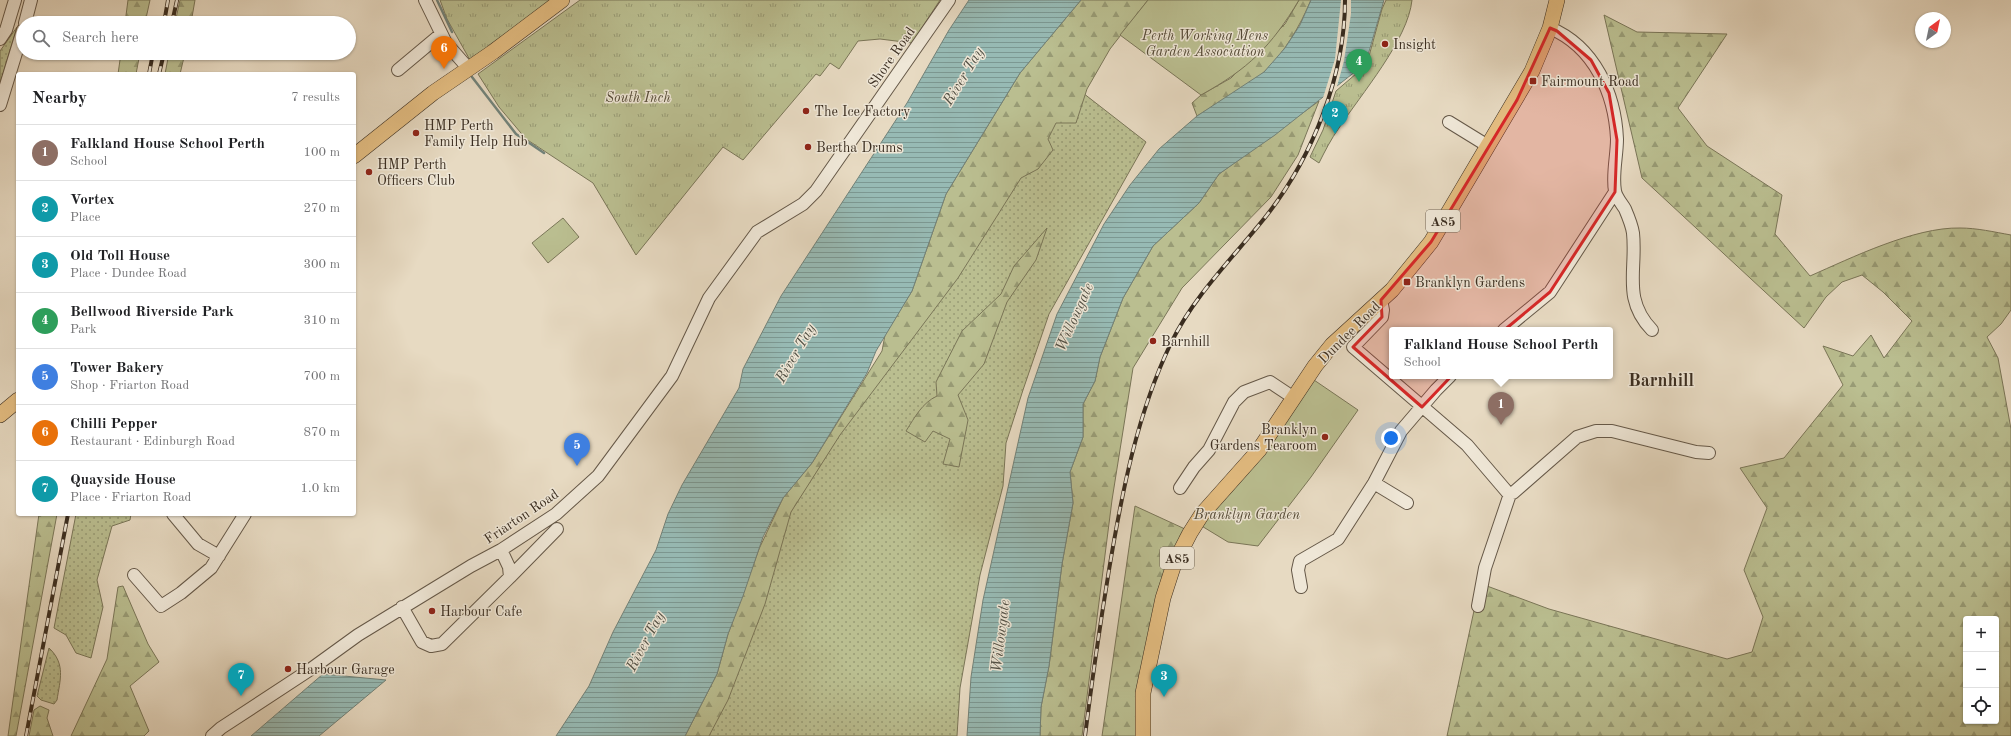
<!DOCTYPE html>
<html lang="en">
<head>
<meta charset="utf-8">
<style>
  body { margin:0; font-family:"Old Standard TT",serif; background:#f6f6f6; color:#202124 }
  .controls { position:absolute; right:12px; bottom:12px; display:grid; overflow:hidden; border-radius:4px; box-shadow:0 1px 3px #0004 }
  .controls button { width:36px; height:36px; display:grid; place-items:center; padding:0; border:0; border-bottom:1px solid #e0e0e0; background:#fff; color:#202124; font:20px sans-serif }
  .compass { position:absolute; left:1915px; top:12px; width:36px; height:36px; border-radius:50%; background:#fff; box-shadow:0 1px 3px #0004; rotate:33deg }
  .you { position:absolute; left:1391px; top:438px; width:14px; height:14px; margin:-10px; border:3px solid #fff; border-radius:50%; background:#1a73e8; box-shadow:0 0 0 6px #1a73e833 }
  .badge { display:grid; place-items:center; width:26px; height:26px; border-radius:50%; background:#8f2418; color:#fff; font-size:13px; font-weight:700 }
  .pin { position:absolute; translate:-50% -33px; filter:drop-shadow(0 1px 2px #0008) }
  .pin::after { content:''; position:absolute; top:21px; width:14px; height:12px; background:inherit; clip-path:polygon(0 0,100% 0,50% 100%) }
  .popup { position:absolute; left:1389px; top:327px; width:224px; height:52px; box-sizing:border-box; display:grid; place-content:center; border-radius:4px; background:#fff; filter:drop-shadow(0 1px 3px #0005); font-size:13px; white-space:nowrap; color:#757577 }
  .popup b { font-size:15px; color:#202124 }
  .popup::after { content:''; position:absolute; left:50%; top:100%; margin-left:-8px; border:8px solid transparent; border-top-color:#fff }
  .list { margin:0; padding:0; list-style:none }
  h2 { display:flex; justify-content:space-between; align-items:center; height:52px; margin:0; padding:0 16px; font-size:17px }
  h2 small { font-size:13px; font-weight:400; color:#757577 }
  .list li { display:grid; grid-template-columns:26px 1fr auto; gap:12px; align-items:center; box-sizing:border-box; height:56px; padding:0 16px; border-top:1px solid #e0e0e0 }
  .list b { display:block; font-size:15px; white-space:nowrap }
  .list p { margin:0; font-size:13px; white-space:nowrap; color:#757577 }
  .list em { font-size:13px; font-style:normal; color:#757577 }
  .icon { flex:none; width:22px; height:22px; fill:none; stroke:currentColor; stroke-width:2; stroke-linecap:round; stroke-linejoin:round }
  .map { position:relative; flex:none; width:2011px; height:736px; overflow:hidden }
  .search { position:absolute; background:#fff; box-shadow:0 1px 3px #0004; left:16px; top:16px; width:340px; height:44px; display:flex; align-items:center; gap:10px; box-sizing:border-box; padding:0 14px; border-radius:22px; color:#757577; font-size:15px }
  .panel { position:absolute; background:#fff; box-shadow:0 1px 3px #0004; left:16px; top:72px; width:340px; height:444px; border-radius:4px }
  .map>svg:first-child { display:block }
  .grass { fill:url(#grass-dots); stroke:#7a7658 }
  .forest { fill:url(#forest-firs); stroke:#7a7658; fill-rule:evenodd }
  .park { fill:url(#park-tufts); stroke:#7a7658 }
  .garden { fill:#babe90; stroke:#7a7658 }
  .water { fill:url(#water-rules); stroke:#728279 }
  .pier { fill:#e7dac2 }
  .lines { fill:none; stroke-linecap:round; stroke-linejoin:round }
  .stream { stroke:#728279; stroke-width:2.5 }
  .minor-casing { stroke:#655848; stroke-width:14 }
  .major-casing { stroke:#3a2d20; stroke-width:16 }
  .minor { stroke:#efe7d7; stroke-width:12 }
  .major { stroke:#e4bd81; stroke-width:15 }
  .rail-casing { stroke:#3a2d20; stroke-width:4 }
  .rail { stroke:#efe7d7; stroke-width:2.5; stroke-dasharray:8; stroke-linecap:butt }
  .marked { fill:#d62828; fill-opacity:0.2; stroke:#d62828; stroke-width:3; stroke-linejoin:round }
  .poi-dot { fill:#8f2418; stroke:#efe7d7; stroke-width:1.5 }
  .labels { text-anchor:middle; stroke-width:3; stroke-linejoin:round; paint-order:stroke }
  .shield { fill:#efe7d7; stroke:#706557; stroke-width:1 }
  .shield-label { font-size:13px; font-weight:bold; fill:#3a2d20 }
  .park-label { font-size:14px; font-style:italic; fill:#544a36; stroke:#efe7d7 }
  .poi-label { font-size:14px; fill:#3a2d20; stroke:#efe7d7; text-anchor:start }
  .street-label { font-size:14px; fill:#3a2d20; stroke:#efe7d7 }
  .water-label { font-size:15px; font-style:italic; fill:#515045; stroke:#efe7d7 }
  .district-label { font-size:18px; font-weight:bold; fill:#3a2d20; stroke:#efe7d7 }
</style>
</head>
<body>
<div class="map">
<svg width="2011" height="736" viewBox="0 0 2011 736">
  <defs>
    <pattern id="grass-dots" width="8" height="8" patternUnits="userSpaceOnUse"><rect width="8" height="8" fill="#babe90"/><path d="M2 2h.1M6 6h.1" fill="none" stroke="#989b75" stroke-width="1.8" stroke-linecap="round"/></pattern>
    <pattern id="forest-firs" width="22" height="20" patternUnits="userSpaceOnUse"><rect width="22" height="20" fill="#babe90"/><path d="M5 1l3.5 6h-7zM16 11l3.5 6h-7z" fill="#989b75"/></pattern>
    <pattern id="park-tufts" width="24" height="20" patternUnits="userSpaceOnUse"><rect width="24" height="20" fill="#babe90"/><path d="M3 7l-1-3M5 7V3M7 7l1-3M15 17l-1-3M17 17v-4M19 17l1-3" fill="none" stroke="#989b75"/></pattern>
    <pattern id="water-rules" width="6" height="5" patternUnits="userSpaceOnUse"><rect width="6" height="5" fill="#97bab4"/><path d="M0 2.5h6" fill="none" stroke="#7c9892"/></pattern>
  </defs>
  <rect width="100%" height="100%" fill="#e7dac2"/>
  <filter id="stains"><feTurbulence type="fractalNoise" baseFrequency=".005" numOctaves="4"/><feColorMatrix values="0 0 0 0 .2 0 0 0 0 .09 0 0 0 0 .02 0 0 0 .5 -.17"/></filter>
  <radialGradient id="worn" r=".72"><stop offset=".6" stop-color="#630" stop-opacity="0"/><stop offset="1" stop-color="#630" stop-opacity=".3"/></radialGradient>
  <!-- grass -->
  <path class="grass" d="M17 27 2 77 0 83V51Z
    M1065 79 1146 142 1049 314 1023 390 1006 443 1003 486 980 575 960 688 957 736H700L764 554Z
    M76 514H131L130 520 112 526 97 580 103 607 91 658 76 653 66 635 54 628Z
    M49 648C66 664 60 680 57 700L54 704 41 700 37 696Z"/>
  <!-- forest -->
  <path class="forest" d="M128 0H150L145 23H125Z
    M180 0H195L191 23H175Z
    M1081 0H1148L1110 49 1087 89 1076 123H1056L1048 139 1053 150 1038 169 1021 178 958 278 840 435 791 512 765 604 728 700 709 736H685L717 674 728 634 759 549 783 498 812 463 882 351 885 335 912 291 946 194 1020 73Z
    M1299 0H1311C1300 26 1285 52 1264 72 1246 90 1219 102 1197 116L1192 103 1201 95 1231 78 1285 24Z
    M1604 15 1637 32 1727 34 1678 108 1707 146 1782 195 1775 234 1810 276C1851 258 1914 227 1960 228 1977 228 1994 232 2011 235V310L2001 324 1987 337 1998 358 2011 429V736H1447L1475 606 1487 586 1549 609 1727 659 1752 652 1763 617 1744 570 1767 508 1740 468 1784 458 1843 385 1823 346 1853 356 1871 335 1884 358 1912 321 1883 292 1862 275 1842 282 1826 297 1804 328 1642 178ZM1966 619H1996V721H1966Z
    M121 53H140L136 74H118Z
    M169 53H185L180 74H165Z
    M1319 101 1298 155 1271 197 1182 288 1133 368 1112 500 1082 736H1040L1041 707 1049 666 1062 564 1073 503 1070 472 1083 437V404L1095 381 1100 357 1123 298 1153 246 1199 203 1219 174Z
    M1047 228 1036 260 1007 302 984 364 958 395 968 420 959 467 943 464 950 439 933 431 925 442 906 431C915 417 922 403 937 396L936 382 962 331 1001 294 1014 266Z
    M1135 506 1185 529 1159 587 1136 693 1137 736H1102Z
    M39 514H57L16 736H8Z
    M123 586 148 644 159 662 130 686 149 731 144 736H71L107 659 118 587Z
    M40 706 49 710 47 718 53 736H29L34 710Z"/>
  <!-- park -->
  <path class="park" d="M440 0H553L470 60 447 19Z
    M580 0H940L912 43 880 39 858 41 839 69 830 63 820 76 816 74 743 160 723 147 636 255 593 183 526 139 499 107 478 74Z
    M1386 0H1412C1408 40 1361 94 1339 128 1331 139 1325 151 1319 163L1310 157 1323 130 1336 91 1357 73 1369 56 1382 9Z"/>
  <!-- garden -->
  <path class="garden" d="M1148 0H1299C1271 47 1248 69 1201 95L1120 35Z
    M563 218 579 237 548 263 532 243Z
    M1314 380 1358 410 1311 477 1258 546 1228 542 1200 525Z"/>
  <!-- water -->
  <path class="water" d="M969 0H1081L1020 73 946 194 912 291 876 351 867 373 812 463 783 498 763 537 743 596 728 634 717 674 685 736H556L589 686 613 632 656 550 668 514 682 485 739 388 743 369 781 296 907 103 949 30Z
    M1311 0H1384L1368 55 1356 71 1275 135 1219 174 1199 203 1153 246 1123 298 1100 357 1095 381 1083 404V437L1070 472 1073 503 1062 564 1049 666 1041 707 1040 736H967L971 677 983 600 1028 398 1057 314 1104 224 1130 185 1159 149 1197 116 1264 72 1285 48 1300 25Z
    M323 674 386 680 319 736H251Z"/>
  <!-- pier -->
  <path class="pier" d="M1341 0H1351V14L1344 61 1336 90 1322 101 1335 59Z"/>
  <g class="lines">
    <!-- stream -->
    <path class="stream" d="M437 0 452 32
      M472 77 516 134 544 153"/>
    <defs>
      <path id="minor" d="M425 0 446 43 468 68
        M25 23 31 0
        M1550 28C1595 47 1615 94 1617 139 1617 156 1612 175 1615 191 1616 197 1622 204 1625 209 1628 216 1632 226 1633 233 1637 270 1622 299 1652 330
        M0 39 6 30 15 0
        M398 70 441 34
        M0 105 23 30
        M1449 122 1488 146
        M1381 300 1383 310 1382 317 1353 347 1467 445 1508 493H1513L1577 437 1596 431H1612L1696 452 1709 453
        M1504 330 1550 292 1615 192
        M1374 483 1407 503
        M1180 488 1194 467 1209 450 1234 402 1244 392 1270 382 1294 398
        M173 514 198 544 219 556
        M134 575 161 606 181 593 211 568 245 514
        M510 577 557 529
        M1301 587 1298 570 1300 561 1338 539 1374 483 1401 431 1436 390 1450 376
        M1478 606 1485 568 1510 494
        M402 607 422 642 431 646 442 644 510 577 509 567 501 550
        M212 736 221 728 311 669 358 635 471 566 501 550 556 514 598 476 672 376 709 298 757 232 803 204 816 191 949 0"/>
      <path id="major" d="M354 156 433 93 493 52 562 0
        M0 415 18 400
        M1143 736V693L1163 598 1174 564 1190 533 1202 514 1259 450 1315 366 1332 345 1392 290 1431 242 1532 71 1550 28 1557 0"/>
    </defs>
    <!-- minor casing -->
    <use href="#minor" class="minor-casing"/>
    <!-- major casing -->
    <use href="#major" class="major-casing"/>
    <!-- minor -->
    <use href="#minor" class="minor"/>
    <!-- major -->
    <use href="#major" class="major"/>
    <defs>
      <path id="rail" d="M164 23 168 0
        M172 23 177 0
        M149 74 153 53
        M159 74 164 53
        M26 736 68 514
        M1085 736C1092 680 1100 625 1109 570 1122 492 1137 414 1171 343 1195 294 1234 257 1267 215 1313 156 1345 75 1345 0"/>
    </defs>
    <!-- rail casing -->
    <use href="#rail" class="rail-casing"/>
    <!-- rail -->
    <use href="#rail" class="rail"/>
  </g>
  <!-- marked area -->
  <path class="marked" d="M1550 28 1557 31 1591 60 1609 93 1617 140 1615 192 1550 292 1460 367 1422 407 1353 347 1382 317 1381 300 1431 242 1517 100Z"/>
  <!-- markers -->
  <g class="poi-dot">
    <circle cx="1385" cy="44" r="4"/>
    <rect x="1529" y="77" width="8" height="8" rx="2"/>
    <circle cx="806" cy="111" r="4"/>
    <circle cx="416" cy="133" r="4"/>
    <circle cx="808" cy="147" r="4"/>
    <circle cx="369" cy="172" r="4"/>
    <rect x="1403" y="278" width="8" height="8" rx="2"/>
    <circle cx="1153" cy="341" r="4"/>
    <circle cx="1325" cy="437" r="4"/>
    <circle cx="432" cy="611" r="4"/>
    <circle cx="288" cy="669" r="4"/>
  </g>
  <g class="labels">
    <!-- shield labels -->
    <g class="shield">
      <rect x="1426" y="210" width="34" height="22" rx="3"/>
      <rect x="1160" y="547" width="34" height="22" rx="3"/>
    </g>
    <g class="shield-label">
      <text x="1443" y="226">A85</text>
      <text x="1177" y="563">A85</text>
    </g>
    <!-- park labels -->
    <g class="park-label">
      <text x="1205" y="40">Perth Working Mens<tspan x="1205" dy="16">Garden Association</tspan></text>
      <text x="638" y="102">South Inch</text>
      <text x="1247" y="519">Branklyn Garden</text>
    </g>
    <!-- poi labels -->
    <g class="poi-label">
      <text x="1393" y="49">Insight</text>
      <text x="1541" y="86">Fairmount Road</text>
      <text x="814" y="116">The Ice Factory</text>
      <text x="424" y="130">HMP Perth<tspan x="424" dy="16">Family Help Hub</tspan></text>
      <text x="816" y="152">Bertha Drums</text>
      <text x="377" y="169">HMP Perth<tspan x="377" dy="16">Officers Club</tspan></text>
      <text x="1415" y="287">Branklyn Gardens</text>
      <text x="1161" y="346">Barnhill</text>
      <text x="1317" y="434" text-anchor="end">Branklyn<tspan x="1317" dy="16">Gardens Tearoom</tspan></text>
      <text x="440" y="616">Harbour Cafe</text>
      <text x="296" y="674">Harbour Garage</text>
    </g>
    <!-- street labels -->
    <g class="street-label">
      <text transform="translate(891 57) rotate(-55)" y="5">Shore Road</text>
      <text transform="translate(1349 332) rotate(-45)" y="5">Dundee Road</text>
      <text transform="translate(521 516) rotate(-34)" y="5">Friarton Road</text>
    </g>
    <!-- water labels -->
    <g class="water-label">
      <text transform="translate(963 76) rotate(-59)" y="5">River Tay</text>
      <text transform="translate(1074 317) rotate(-66)" y="5">Willowgate</text>
      <text transform="translate(795 353) rotate(-60)" y="5">River Tay</text>
      <text transform="translate(1000 636) rotate(-83)" y="5">Willowgate</text>
      <text transform="translate(645 641) rotate(-62)" y="5">River Tay</text>
    </g>
    <!-- district labels -->
    <g class="district-label">
      <text x="1661" y="386">Barnhill</text>
    </g>
  </g>
  <rect width="100%" height="100%" filter="url(#stains)"/>
  <rect width="100%" height="100%" fill="url(#worn)"/>
</svg>
<div class="controls">
<button>+</button>
<button>−</button>
<button><svg class="icon" aria-label="locate" viewBox="0 0 24 24"><circle cx="12" cy="12" r="6"/><path d="M12 2v4M12 18v4M2 12h4M18 12h4"/></svg></button>
</div>
<svg class="compass" viewBox="-18 -18 36 36"><path d="M0-13l5 13h-10z" fill="#e53935"/><path d="M0 13l5-13h-10z" fill="#757577"/></svg>
<div class="you"></div>
<div class="pin badge" style="left:1501px;top:425px;background:#8d6e63">1</div>
<div class="popup"><b>Falkland House School Perth</b>School</div>
<div class="pin badge" style="left:1335px;top:134px;background:#0f9aa8">2</div>
<div class="pin badge" style="left:1164px;top:697px;background:#0f9aa8">3</div>
<div class="pin badge" style="left:1359px;top:82px;background:#2e9e5b">4</div>
<div class="pin badge" style="left:577px;top:466px;background:#3f7fe0">5</div>
<div class="pin badge" style="left:444px;top:69px;background:#e8710a">6</div>
<div class="pin badge" style="left:241px;top:696px;background:#0f9aa8">7</div>
<div class="search"><svg class="icon" aria-label="search" viewBox="0 0 24 24"><circle cx="10" cy="10" r="6"/><path d="M15 15l6 6"/></svg>Search here</div>
<section class="panel">
<h2>Nearby<small>7 results</small></h2>
<ul class="list">
<li><span class="badge" style="background:#8d6e63">1</span><div><b>Falkland House School Perth</b><p>School</p></div><em>100 m</em></li>
<li><span class="badge" style="background:#0f9aa8">2</span><div><b>Vortex</b><p>Place</p></div><em>270 m</em></li>
<li><span class="badge" style="background:#0f9aa8">3</span><div><b>Old Toll House</b><p>Place · Dundee Road</p></div><em>300 m</em></li>
<li><span class="badge" style="background:#2e9e5b">4</span><div><b>Bellwood Riverside Park</b><p>Park</p></div><em>310 m</em></li>
<li><span class="badge" style="background:#3f7fe0">5</span><div><b>Tower Bakery</b><p>Shop · Friarton Road</p></div><em>700 m</em></li>
<li><span class="badge" style="background:#e8710a">6</span><div><b>Chilli Pepper</b><p>Restaurant · Edinburgh Road</p></div><em>870 m</em></li>
<li><span class="badge" style="background:#0f9aa8">7</span><div><b>Quayside House</b><p>Place · Friarton Road</p></div><em>1.0 km</em></li>
</ul>
</section>
</div>
</body>
</html>
